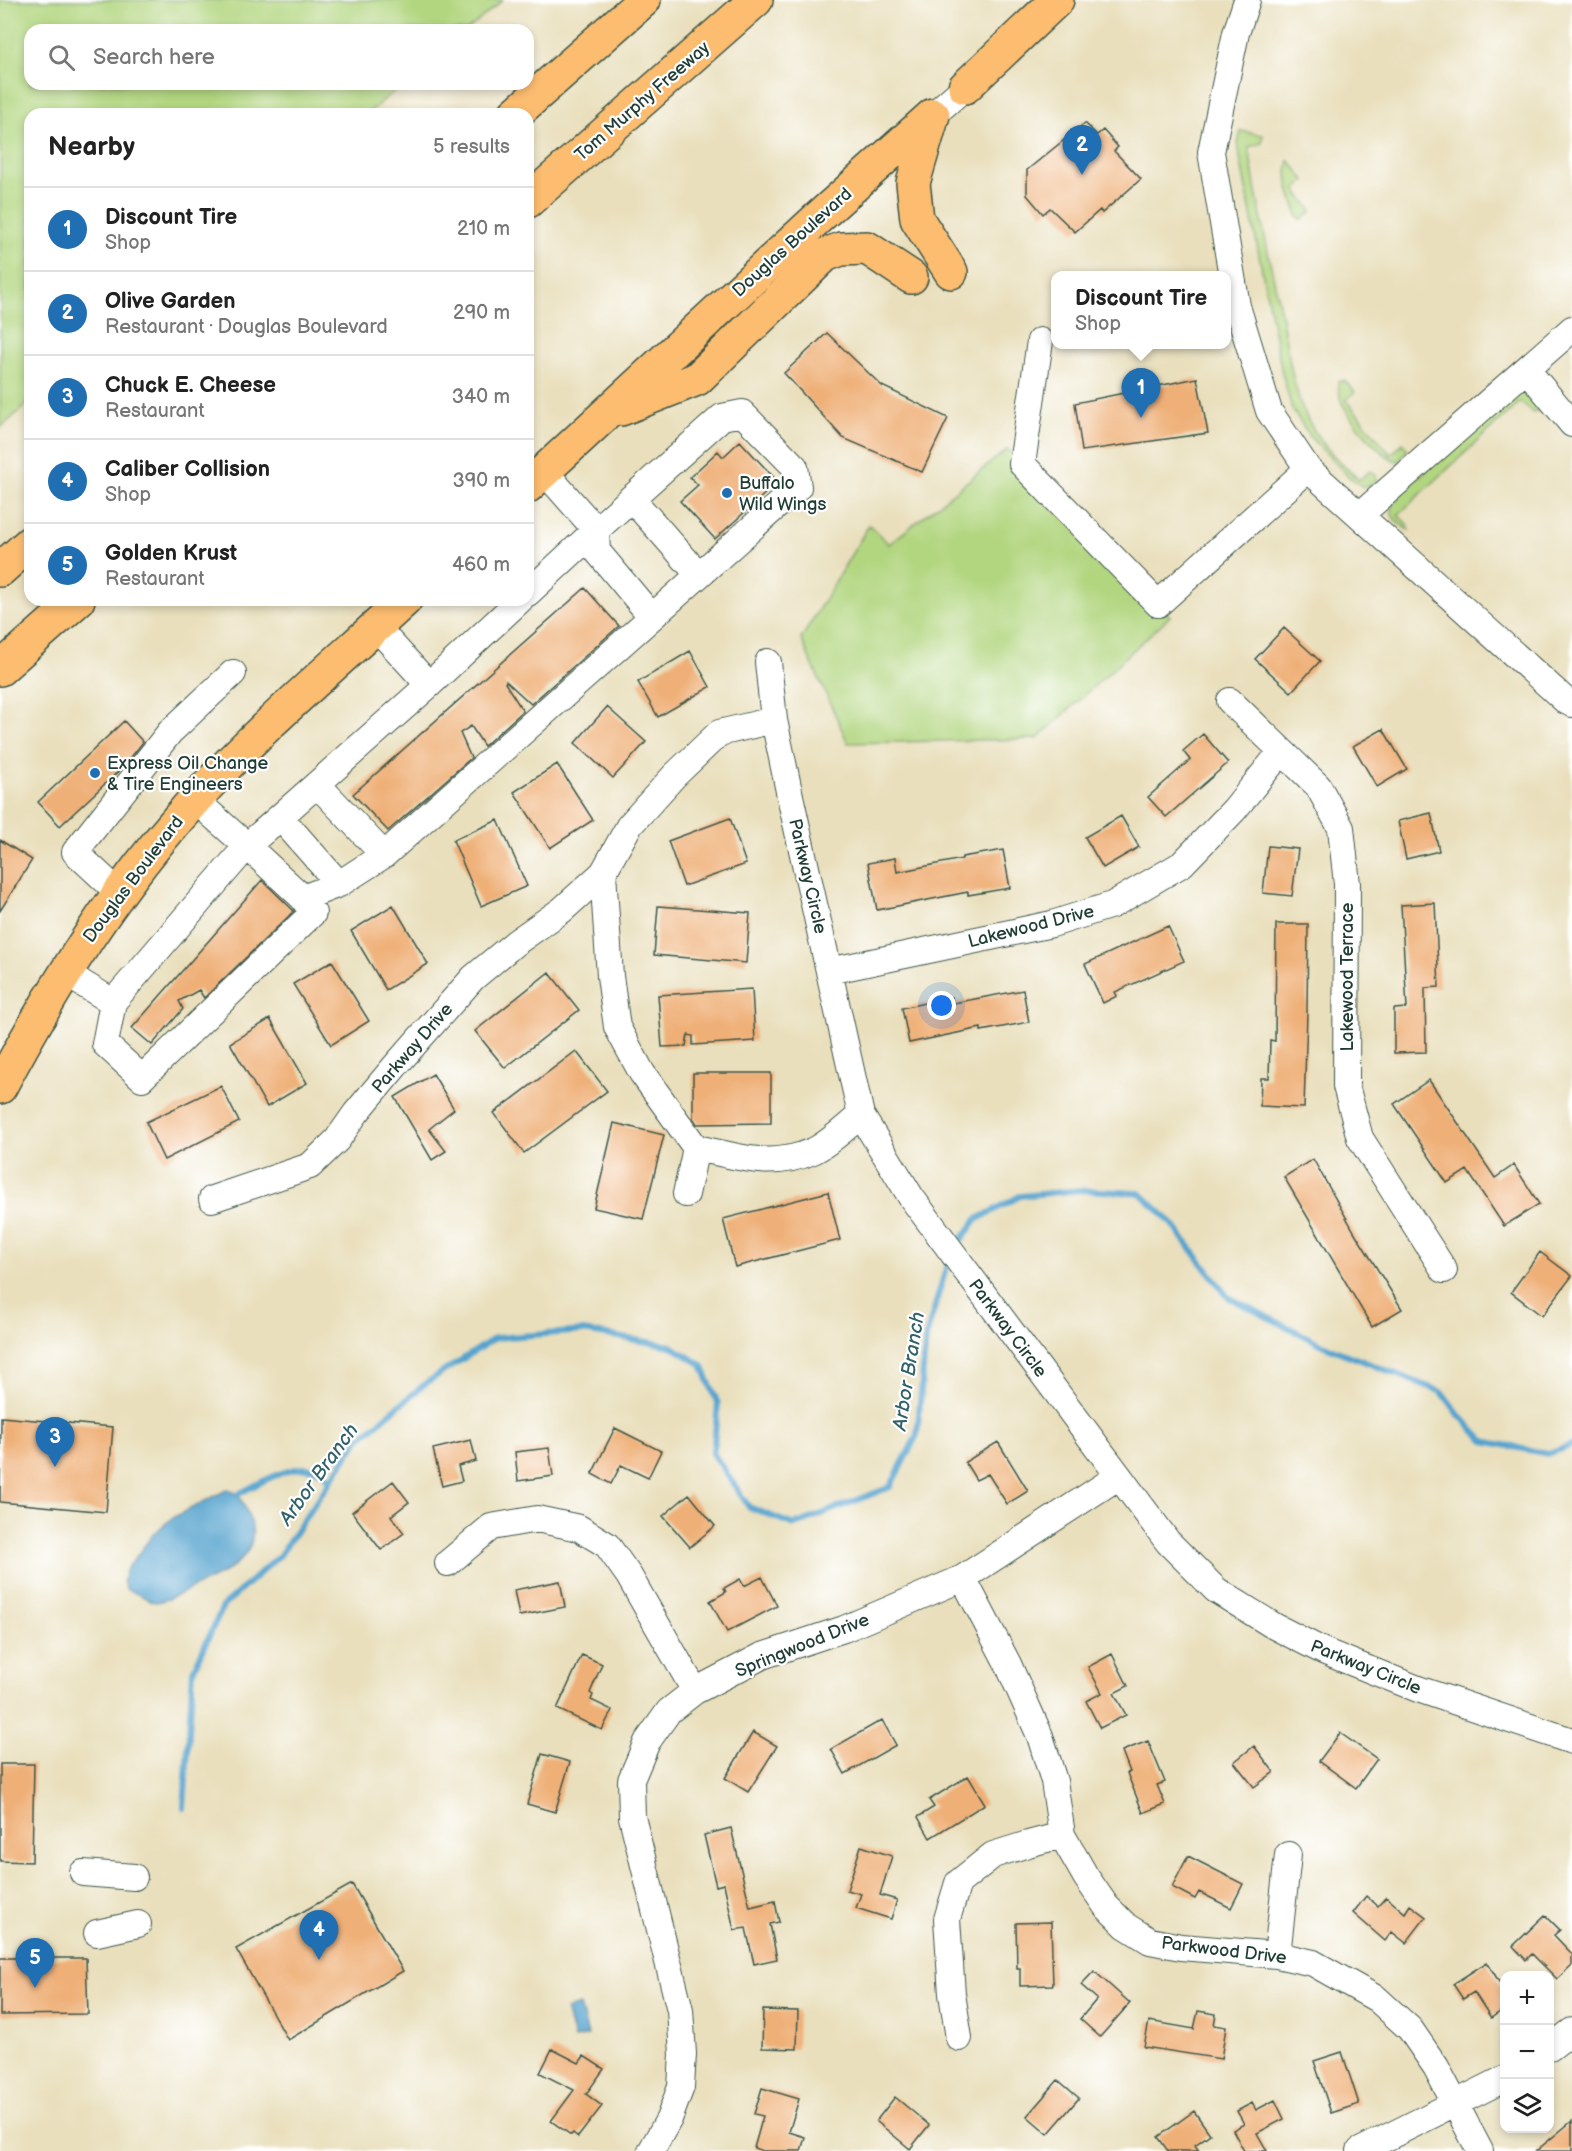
<!DOCTYPE html>
<html lang="en">
<head>
<meta charset="utf-8">
<style>
  body { margin:0; font-family:"Balsamiq Sans",sans-serif; background:#f2f2f2; color:#222 }
  .controls { position:absolute; right:18px; bottom:18px; display:grid; overflow:hidden; border-radius:12px; box-shadow:0 3px 9px #0003 }
  .controls button { width:54px; height:54px; display:grid; place-items:center; padding:0; border:0; border-bottom:2px solid #e0e0e0; background:#fff; color:#222; font:30px sans-serif }
  .you { position:absolute; left:942px; top:1006px; width:21px; height:21px; margin:-15px; border:4px solid #fff; border-radius:50%; background:#1a73e8; box-shadow:0 0 0 9px #1a73e833 }
  .badge { display:grid; place-items:center; width:39px; height:39px; border-radius:50%; background:#1f6fb2; color:#fff; font-size:20px; font-weight:700 }
  .pin { position:absolute; translate:-50% -50px; filter:drop-shadow(0 2px 3px #0008) }
  .pin::after { content:''; position:absolute; top:32px; width:21px; height:18px; background:inherit; clip-path:polygon(0 0,100% 0,50% 100%) }
  .popup { position:absolute; left:1051px; top:271px; width:180px; height:78px; box-sizing:border-box; display:grid; place-content:center; border-radius:12px; background:#fff; filter:drop-shadow(0 2px 4px #0005); font-size:20px; white-space:nowrap; color:#767676 }
  .popup b { font-size:22px; color:#222 }
  .popup::after { content:''; position:absolute; left:50%; top:100%; margin-left:-12px; border:12px solid transparent; border-top-color:#fff }
  .list { margin:0; padding:0; list-style:none }
  h2 { display:flex; justify-content:space-between; align-items:center; height:78px; margin:0; padding:0 24px; font-size:26px }
  h2 small { font-size:20px; font-weight:400; color:#767676 }
  .list li { display:grid; grid-template-columns:39px 1fr auto; gap:18px; align-items:center; box-sizing:border-box; height:84px; padding:0 24px; border-top:2px solid #e0e0e0 }
  .list b { display:block; font-size:22px; white-space:nowrap }
  .list p { margin:0; font-size:20px; white-space:nowrap; color:#767676 }
  .list em { font-size:20px; font-style:normal; color:#767676 }
  .icon { flex:none; width:33px; height:33px; fill:none; stroke:currentColor; stroke-width:2; stroke-linecap:round; stroke-linejoin:round }
  .map { position:relative; flex:none; width:1572px; height:2151px; overflow:hidden }
  .search { position:absolute; background:#fff; box-shadow:0 3px 9px #0003; left:24px; top:24px; width:510px; height:66px; display:flex; align-items:center; gap:15px; box-sizing:border-box; padding:0 21px; border-radius:18px; color:#767676; font-size:22px }
  .panel { position:absolute; background:#fff; box-shadow:0 3px 9px #0003; left:24px; top:108px; width:510px; height:498px; border-radius:18px }
  .map>svg:first-child { display:block }
  .green { fill:#b2d680; stroke:#688a5a; stroke-width:1.5 }
  .water { fill:#54a3ce; stroke:#3a7081; stroke-width:1.5 }
  .lines { fill:none; stroke-linecap:round; stroke-linejoin:round }
  .stream { stroke:#54a3ce; stroke-width:6 }
  .building { fill:#efb078 }
  .minor-casing { stroke:#3d5548; stroke-width:28 }
  .major-casing { stroke:#3d5548; stroke-width:36 }
  .highway-casing { stroke:#3d5548; stroke-width:36 }
  .minor { stroke:#fff; stroke-width:26 }
  .major { stroke:#fcbd6f; stroke-width:33 }
  .highway { stroke:#fcbd6f; stroke-width:33 }
  .poi-dot { fill:#1f6fb2; stroke:#fff; stroke-width:2 }
  .labels { text-anchor:middle; stroke-width:4.5; stroke-linejoin:round; paint-order:stroke }
  .street-label { font-size:18px; fill:#1f3d34; stroke:#fff }
  .poi-label { font-size:18px; fill:#1f3d34; stroke:#fff; text-anchor:start }
  .water-label { font-size:20px; font-style:italic; fill:#32616a; stroke:#fff }
</style>
</head>
<body>
<div class="map">
<svg width="1572" height="2151" viewBox="0 0 1572 2151">
  <rect width="100%" height="100%" fill="#fff"/>
  <filter id="ink" filterUnits="userSpaceOnUse"><feTurbulence type="fractalNoise" baseFrequency=".0167" numOctaves="2"/><feDisplacementMap in="SourceGraphic" scale="12" xChannelSelector="R" yChannelSelector="G"/><feConvolveMatrix kernelMatrix="1 2 1 2 8 2 1 2 1" color-interpolation-filters="sRGB"/></filter>
  <filter id="wash" filterUnits="userSpaceOnUse"><feTurbulence type="fractalNoise" baseFrequency=".008" numOctaves="4" result="noise"/><feDisplacementMap in="SourceGraphic" scale="24" xChannelSelector="R" yChannelSelector="G"/><feGaussianBlur stdDeviation="1.35" result="paint"/><feColorMatrix in="noise" values="0 0 0 0 0 0 0 0 0 0 0 0 0 0 0 0 0 1.4 0 .05"/><feComposite in="paint" operator="in"/></filter>
  <g filter="url(#wash)">
    <rect width="100%" height="100%" fill="#e9dfbc"/>
    <!-- green -->
    <path class="green" d="M0 0H503L467 30H30V84H403L367 114H30V402L0 428Z
      M1241 131 1263 135 1262 143 1249 147C1256 201 1269 255 1280 309 1288 347 1292 396 1313 429 1325 449 1342 464 1359 480L1370 471 1376 475V480L1372 485 1363 487 1348 476 1311 438 1292 409 1282 373 1241 163 1238 143Z
      M1289 160 1305 180 1296 190 1312 211 1302 220 1298 217C1293 199 1283 179 1289 160Z
      M1344 380 1355 392 1346 400 1391 455 1403 443 1408 450 1399 461C1384 461 1350 418 1343 405 1339 399 1339 389 1338 382Z
      M1519 392 1525 393 1537 408 1538 411 1533 413 1520 402 1398 515 1408 525 1409 530C1387 518 1388 510 1402 491Z
      M1008 449 1170 616 1037 739 848 743 801 639 869 525 889 544Z"/>
    <!-- water -->
    <path class="water" d="M228 1489C241 1495 241 1499 247 1512 269 1556 222 1575 190 1589 181 1593 167 1602 156 1602 150 1602 137 1592 127 1590L123 1582 126 1570 154 1533 174 1517Z
      M580 2005 588 2035 574 2039 566 2009Z"/>
    <g class="lines">
      <!-- stream -->
      <path class="stream" d="M962 1239 976 1220 1020 1196 1080 1190 1140 1193 1171 1222 1228 1297 1327 1347 1442 1392 1459 1415 1484 1441 1548 1454 1572 1445
        M239 1494C259 1483 297 1460 320 1471 324 1472 327 1477 330 1481
        M184 1808 193 1671 223 1606 280 1555 358 1440 426 1383 495 1338 583 1331 671 1346 702 1365 718 1404 713 1453 749 1507 794 1525 890 1487 917 1435 926 1337 949 1258"/>
    </g>
    <g id="blocks">
      <!-- building -->
      <path class="building" d="M1085 123 1097 135 1103 130 1118 147 1114 151 1141 179 1102 213 1100 210 1075 232 1050 208 1043 214 1027 195V170Z
        M827 333 882 386 948 418 922 472 843 438 784 373Z
        M1197 378 1208 433 1082 451 1075 403Z
        M740 441 778 482 715 539 680 501 698 485 690 477 718 451 723 457Z
        M585 588 619 626 531 704 506 681 505 683 523 711 484 746 471 726 460 733 471 758 388 831 353 794Z
        M1284 628 1320 661 1291 692 1255 659Z
        M690 651 710 687 658 717 638 682Z
        M607 707 646 742 613 778 575 743Z
        M124 721 143 742 125 765 60 826 38 802Z
        M1383 729 1407 769 1377 787 1353 746Z
        M1203 734 1228 763 1166 817 1148 797 1190 760 1183 751Z
        M557 764 593 820 550 848 514 792Z
        M1431 813 1439 851 1406 859 1398 821Z
        M1121 816 1139 847 1103 868 1085 837Z
        M730 818 746 864 684 886 668 841Z
        M498 820 527 886 481 906 453 840Z
        M0 840 32 860 0 911Z
        M1268 846 1298 849 1292 896 1263 893Z
        M1003 850 1010 888 968 895V892L877 910 868 863 895 858 897 872 962 859V857Z
        M262 880 294 911 204 998 199 990 179 1001 183 1009 152 1045 132 1028Z
        M1435 903 1439 987 1425 988 1426 1052 1394 1053V1009L1407 1008 1401 905Z
        M393 905 428 964 386 990 351 931Z
        M658 906 750 913 746 963 654 955Z
        M1276 924H1308L1307 1013 1304 1108 1260 1106 1261 1078H1269L1270 1040 1275 1041Z
        M1168 926 1184 961 1115 992 1117 996 1103 1003 1085 964Z
        M332 961 369 1021 331 1045 293 984Z
        M549 972 579 1010 505 1068 475 1031Z
        M752 989 755 1041 693 1045V1036L688 1035 686 1046 662 1047 658 995Z
        M1023 990 1029 1022 981 1031V1028L909 1043 902 1008 952 997 953 1003Z
        M270 1019 307 1083 267 1107 230 1043Z
        M576 1051 607 1091 524 1153 494 1113Z
        M693 1073H771V1123L697 1124 693 1118Z
        M433 1074 454 1109 429 1129 446 1151 432 1160 395 1097Z
        M1429 1080 1495 1178 1514 1165 1539 1204 1504 1226 1467 1170 1447 1183 1394 1104Z
        M221 1086 239 1122 164 1160 146 1122Z
        M614 1123 664 1135 643 1219 594 1208Z
        M1313 1159 1355 1233 1402 1309 1372 1327 1284 1177Z
        M828 1192 840 1240 735 1267 723 1219Z
        M1540 1252 1572 1276 1542 1316 1511 1292Z
        M1 1417 113 1427 106 1512 0 1502Z
        M615 1428 661 1451 648 1478 621 1465 611 1484 592 1474Z
        M471 1440 476 1461 458 1466 462 1481 442 1486 433 1449Z
        M998 1442 1028 1491 1007 1504 988 1474 976 1480 965 1462Z
        M549 1448 553 1476 518 1481 515 1452Z
        M393 1481 409 1502 391 1516 404 1533 381 1550 352 1512Z
        M689 1494 715 1526 690 1547 663 1516Z
        M762 1577 777 1606 727 1632 710 1601 726 1592 724 1588 740 1579 744 1586Z
        M560 1581 565 1607 519 1616 514 1590Z
        M1112 1654 1128 1686 1114 1693 1126 1715 1100 1728 1086 1701 1102 1693 1088 1667Z
        M582 1655 602 1664 590 1693 593 1695 591 1700 612 1710 602 1730 557 1709Z
        M882 1720 896 1745 845 1774 831 1749Z
        M753 1732 777 1746 748 1792 725 1778Z
        M1340 1733 1377 1759 1356 1788 1319 1761Z
        M1148 1741 1165 1782 1157 1785 1165 1804 1143 1813 1127 1773 1130 1772 1122 1751Z
        M1254 1746 1274 1772 1254 1787 1234 1762Z
        M542 1754 570 1762 555 1812 527 1804Z
        M0 1764H34L32 1862 0 1861Z
        M968 1776 985 1804 930 1838 918 1817 934 1807 929 1800Z
        M731 1828 750 1907 775 1901 779 1922 770 1924 777 1959 754 1964 746 1928 734 1930 724 1884 716 1886 704 1835Z
        M861 1846 892 1856 880 1895 897 1900 891 1919 856 1908 861 1894 847 1890Z
        M1188 1856 1243 1884 1231 1908 1199 1892 1195 1899 1172 1887Z
        M352 1884 403 1971 288 2040 236 1949Z
        M1366 1896 1378 1906 1386 1897 1405 1913 1410 1905 1426 1917 1406 1943 1392 1932 1385 1941 1353 1913Z
        M1545 1915 1560 1930 1554 1935 1572 1954V1965L1557 1979 1532 1954 1526 1960 1513 1946Z
        M1051 1922 1053 1985 1020 1986V1968H1017L1016 1923Z
        M0 1958H86L88 2014 0 2015Z
        M1487 1962 1504 1990V2009L1491 2018 1474 1992 1463 1999 1453 1984Z
        M1094 1971 1130 2003 1100 2037 1080 2019 1097 1999 1081 1985Z
        M763 2010 798 2011 797 2049 762 2048Z
        M1198 2011 1216 2014 1214 2025 1226 2027 1221 2059 1144 2047 1149 2021 1194 2029Z
        M552 2049 579 2063 584 2056 604 2069 586 2094 602 2106 578 2137 573 2133 571 2135 551 2121 574 2090 540 2073Z
        M1342 2052 1359 2104 1331 2113 1314 2061Z
        M1058 2080 1079 2098 1048 2134 1027 2116Z
        M762 2088 799 2099 789 2132 805 2137 801 2151H763L754 2148 763 2116 754 2114Z
        M895 2097 929 2125 910 2149 876 2121Z
        M1275 2100 1284 2119 1257 2133 1267 2151H1244L1233 2130 1244 2124 1237 2111 1252 2103 1256 2110Z
        M1194 2111 1210 2134 1195 2145 1199 2151H1168L1158 2137Z
        M1572 2121V2151H1536Z"/>
    </g>
  </g>
  <g filter="url(#ink)">
    <use href="#blocks" fill-opacity="0" stroke="#3d5548" stroke-width="1.5"/>
    <g class="lines">
      <defs>
        <path id="minor" d="M1247 0 1236 33 1211 152 1237 306 1269 411 1308 469 1566 701 1572 704
          M933 115 965 87
          M1040 341 1022 464 1158 604 1308 469
          M1527 370 1572 424
          M631 498 699 575 798 487 795 467 742 413 722 417 596 530 597 551 652 617 699 575
          M1360 515 1572 329
          M528 593 596 530 544 471
          M768 662 774 720 790 796 861 1115 911 1197 1168 1542 1216 1590 1274 1626 1323 1651 1418 1689 1572 1741
          M429 685 520 600
          M1230 701 1318 786 1341 828 1347 884 1346 1086 1360 1138 1444 1270
          M774 720 719 733 674 776 629 826 603 873 610 976 617 1027 642 1073 696 1148C738 1156 770 1170 813 1151 829 1144 847 1126 861 1115
          M317 784 384 855
          M280 817 339 884
          M119 893 75 852 170 732 233 673
          M303 898 247 846 429 685 376 627
          M829 971 1052 924 1112 905 1182 864 1234 810 1281 752
          M65 973 113 1002 247 846 195 800
          M113 1002 105 1044 142 1078 313 913 303 898 339 884 384 855 652 617
          M686 1194 696 1148
          M212 1199 310 1166 337 1140 356 1113 396 1065 473 978 515 943 562 910 603 873
          M448 1563 491 1527 537 1519 579 1528 607 1545 629 1576 695 1691
          M963 1578 1008 1664 1040 1736 1054 1781 1062 1835 1086 1877 1106 1906 1126 1926 1150 1941 1181 1947 1277 1955 1313 1963 1377 1999 1410 2029 1436 2067 1480 2151
          M83 1873 134 1877
          M97 1933 138 1924
          M1277 1955 1288 1855
          M959 2038 952 1994 947 1919 958 1883 993 1855 1028 1844 1062 1835
          M1550 2048 1572 2031
          M651 2151 669 2119 681 2087 683 2054 680 2010 632 1817 631 1780 647 1742 669 1711 695 1691 762 1656 844 1629 963 1578 1119 1476
          M1360 2151 1504 2079"/>
        <path id="major" d="M965 87 1057 0
          M933 115 913 183 917 219 951 272
          M621 409 697 379 825 255 841 249 867 248 911 277
          M528 486 819 217 933 115
          M0 1087C50 993 106 902 176 821 244 741 327 672 405 600"/>
        <path id="highway" d="M515 114 644 0
          M528 201 756 0
          M0 570 30 543
          M0 669 78 600"/>
      </defs>
      <!-- minor casing -->
      <use href="#minor" class="minor-casing"/>
      <!-- major casing -->
      <use href="#major" class="major-casing"/>
      <!-- highway casing -->
      <use href="#highway" class="highway-casing"/>
      <!-- minor -->
      <use href="#minor" class="minor"/>
      <!-- major -->
      <use href="#major" class="major"/>
      <!-- highway -->
      <use href="#highway" class="highway"/>
    </g>
  </g>
  <!-- markers -->
  <g class="poi-dot">
    <circle cx="727" cy="493" r="6"/>
    <circle cx="95" cy="773" r="6"/>
  </g>
  <g class="labels">
    <!-- street labels -->
    <g class="street-label">
      <text transform="translate(642 101) rotate(-41)" y="6">Tom Murphy Freeway</text>
      <text transform="translate(792 242) rotate(-42)" y="6">Douglas Boulevard</text>
      <text transform="translate(808 876) rotate(77)" y="6">Parkway Circle</text>
      <text transform="translate(133 879) rotate(-53)" y="6">Douglas Boulevard</text>
      <text transform="translate(1031 926) rotate(-14)" y="6">Lakewood Drive</text>
      <text transform="translate(1347 977) rotate(-90)" y="6">Lakewood Terrace</text>
      <text transform="translate(412 1048) rotate(-49)" y="6">Parkway Drive</text>
      <text transform="translate(1008 1328) rotate(53)" y="6">Parkway Circle</text>
      <text transform="translate(802 1645) rotate(-22)" y="6">Springwood Drive</text>
      <text transform="translate(1366 1667) rotate(22)" y="6">Parkway Circle</text>
      <text transform="translate(1224 1950) rotate(7)" y="6">Parkwood Drive</text>
    </g>
    <!-- poi labels -->
    <g class="poi-label">
      <text x="739" y="489">Buffalo<tspan x="739" dy="21">Wild Wings</tspan></text>
      <text x="107" y="769">Express Oil Change<tspan x="107" dy="21">&amp; Tire Engineers</tspan></text>
    </g>
    <!-- water labels -->
    <g class="water-label">
      <text transform="translate(908 1371) rotate(-81)" y="7">Arbor Branch</text>
      <text transform="translate(318 1474) rotate(-54)" y="7">Arbor Branch</text>
    </g>
  </g>
</svg>
<div class="controls">
<button>+</button>
<button>−</button>
<button><svg class="icon" aria-label="layers" viewBox="0 0 24 24"><path d="M12 4l9 5-9 5-9-5zM3 14l9 5 9-5"/></svg></button>
</div>
<div class="you"></div>
<div class="pin badge" style="left:1141px;top:418px">1</div>
<div class="popup"><b>Discount Tire</b>Shop</div>
<div class="pin badge" style="left:1082px;top:175px">2</div>
<div class="pin badge" style="left:55px;top:1467px">3</div>
<div class="pin badge" style="left:319px;top:1960px">4</div>
<div class="pin badge" style="left:35px;top:1988px">5</div>
<div class="search"><svg class="icon" aria-label="search" viewBox="0 0 24 24"><circle cx="10" cy="10" r="6"/><path d="M15 15l6 6"/></svg>Search here</div>
<section class="panel">
<h2>Nearby<small>5 results</small></h2>
<ul class="list">
<li><span class="badge">1</span><div><b>Discount Tire</b><p>Shop</p></div><em>210 m</em></li>
<li><span class="badge">2</span><div><b>Olive Garden</b><p>Restaurant · Douglas Boulevard</p></div><em>290 m</em></li>
<li><span class="badge">3</span><div><b>Chuck E. Cheese</b><p>Restaurant</p></div><em>340 m</em></li>
<li><span class="badge">4</span><div><b>Caliber Collision</b><p>Shop</p></div><em>390 m</em></li>
<li><span class="badge">5</span><div><b>Golden Krust</b><p>Restaurant</p></div><em>460 m</em></li>
</ul>
</section>
</div>
</body>
</html>
